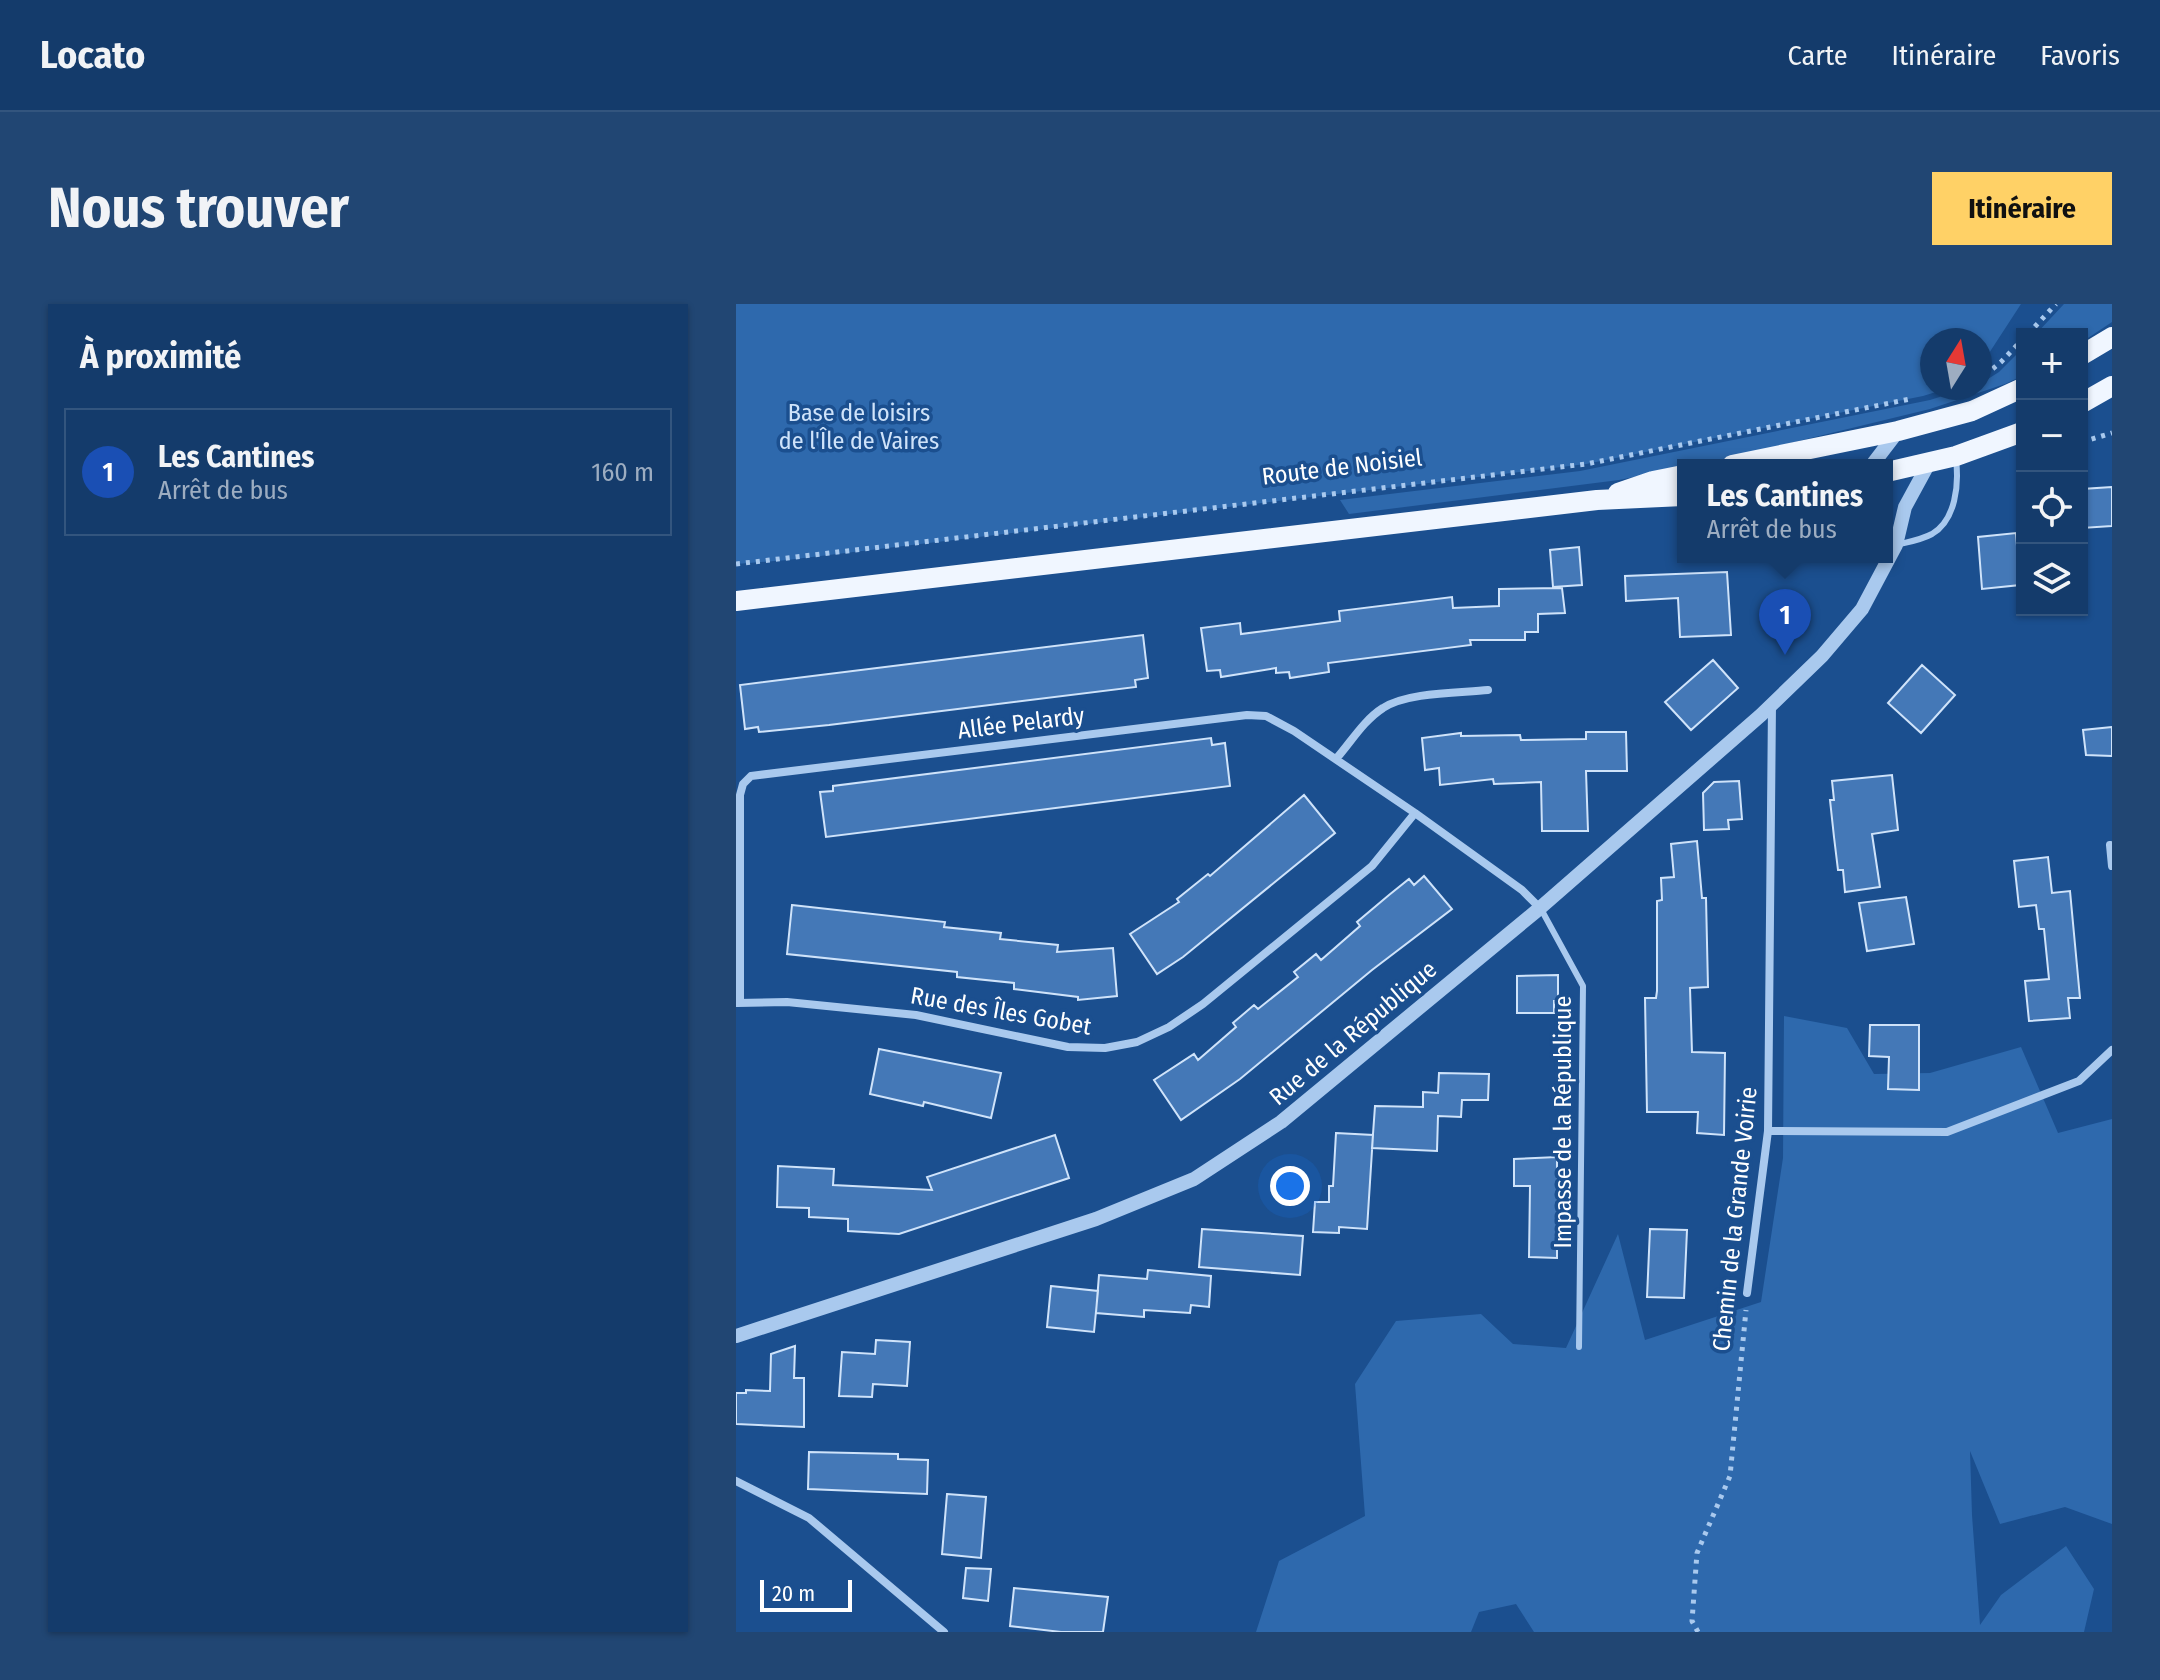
<!DOCTYPE html>
<html lang="fr">
<head>
<meta charset="utf-8">
<style>
  body { margin:0; font-family:"Fira Sans Condensed",sans-serif; background:#214673; color:#f1f3f6 }
  .controls { position:absolute; right:24px; top:24px; display:grid; overflow:hidden; border-radius:0px; box-shadow:0 2px 6px #0004 }
  .controls button { width:72px; height:72px; display:grid; place-items:center; padding:0; border:0; border-bottom:2px solid #33557e; background:#143b6b; color:#f1f3f6; font:40px sans-serif }
  .compass { position:absolute; left:1184px; top:24px; width:72px; height:72px; border-radius:50%; background:#143b6b; box-shadow:0 2px 6px #0004; rotate:11deg }
  .scale { position:absolute; left:24px; bottom:20px; width:92px; box-sizing:border-box; padding-left:8px; border:4px solid #fff; border-top:0; font-size:22px; line-height:28px; white-space:nowrap; color:#fff; -webkit-text-stroke:6px #1b4f8f; paint-order:stroke }
  .you { position:absolute; left:554px; top:882px; width:28px; height:28px; margin:-20px; border:6px solid #fff; border-radius:50%; background:#1a73e8; box-shadow:0 0 0 12px #1a73e833 }
  .badge { display:grid; place-items:center; width:52px; height:52px; border-radius:50%; background:#ffd166; color:#fff; font-size:26px; font-weight:700 }
  .pin { position:absolute; translate:-50% -66px; filter:drop-shadow(0 2px 4px #0008) }
  .pin::after { content:''; position:absolute; top:42px; width:28px; height:24px; background:inherit; clip-path:polygon(0 0,100% 0,50% 100%) }
  .popup { position:absolute; left:941px; top:155px; width:216px; height:104px; box-sizing:border-box; display:grid; place-content:center; border-radius:0px; background:#143b6b; filter:drop-shadow(0 2px 6px #0005); font-size:26px; white-space:nowrap; color:#9dadc1 }
  .popup b { font-size:30px; color:#f1f3f6 }
  .popup::after { content:''; position:absolute; left:50%; top:100%; margin-left:-16px; border:16px solid transparent; border-top-color:#143b6b }
  .list { margin:0; padding:0; list-style:none }
  h2 { display:flex; justify-content:space-between; align-items:center; height:104px; margin:0; padding:0 32px; font-size:34px }
  h2 small { font-size:26px; font-weight:400; color:#9dadc1 }
  .list li { display:grid; grid-template-columns:52px 1fr auto; gap:24px; align-items:center; box-sizing:border-box; height:128px; margin:0 16px 16px; padding:0 16px; border:2px solid #33557e; border-radius:0px }
  .list b { display:block; font-size:30px; white-space:nowrap }
  .list p { margin:0; font-size:26px; white-space:nowrap; color:#9dadc1 }
  .list em { font-size:26px; font-style:normal; color:#9dadc1 }
  .icon { flex:none; width:44px; height:44px; fill:none; stroke:currentColor; stroke-width:2; stroke-linecap:round; stroke-linejoin:round }
  .map { position:relative; flex:none; width:1376px; height:1328px; overflow:hidden; border-radius:0px }
  header { display:flex; align-items:center; gap:48px; box-sizing:border-box; height:112px; padding:0 40px; background:#143b6b; border-bottom:2px solid #33557e }
  header strong { font-size:38px }
  nav { display:flex; gap:44px; margin-inline-start:auto; font-size:28px }
  .intro { display:flex; align-items:center; justify-content:space-between; box-sizing:border-box; height:192px; padding:0 48px }
  h1 { margin:0; font-size:56px }
  .button { padding:20px 36px; border-radius:0px; background:#ffd166; color:#111; font-size:28px; font-weight:700 }
  main { display:flex; gap:48px; padding:0 48px }
  aside { flex:1; background:#143b6b; border-radius:0px; box-shadow:0 2px 6px #0004 }
  .map>svg:first-child { display:block }
  .green { fill:#2e69ad }
  .building { fill:#4478b7; stroke:#cfe3fa; stroke-width:2 }
  .lines { fill:none; stroke-linecap:round; stroke-linejoin:round }
  .path { stroke:#a9c9ee; stroke-width:5; stroke-dasharray:4 6; stroke-linecap:butt }
  .service { stroke:#a9c9ee; stroke-width:6 }
  .minor { stroke:#a9c9ee; stroke-width:8 }
  .tertiary { stroke:#a9c9ee; stroke-width:14 }
  .primary { stroke:#f0f6ff; stroke-width:20 }
  .labels { text-anchor:middle; stroke-width:7; stroke-linejoin:round; paint-order:stroke }
  .park-label { font-size:24px; fill:#cfe3fa; stroke:#1b4f8f }
  .street-label { font-size:24px; fill:#fff; stroke:#1b4f8f }
</style>
</head>
<body>
<header>
<strong>Locato</strong>
<nav><a>Carte</a><a>Itinéraire</a><a>Favoris</a></nav>
</header>
<div class="intro"><h1>Nous trouver</h1><a class="button">Itinéraire</a></div>
<main>
<aside>
<h2>À proximité<small></small></h2>
<ul class="list">
<li><span class="badge" style="background:#1a4fb4">1</span><div><b>Les Cantines</b><p>Arrêt de bus</p></div><em>160 m</em></li>
</ul>
</aside>
<div class="map">
<svg width="1376" height="1328" viewBox="0 0 1376 1328">
  <rect width="100%" height="100%" fill="#1b4f8f"/>
  <!-- green -->
  <path class="green" d="M0 0H1285L1244 63V36H1196V84H1213L1187 92 850 160 51 256 0 260Z
    M1328 0H1376V18L1346 38V30H1300Z
    M1286 45V72L1269 80 1194 105 997 153 883 176 613 210 604 196 844 167 1194 96 1232 84H1244V80L1263 68Z
    M1048 712 1111 724 1138 770 1194 769 1285 743 1322 829 1376 815V1220L1329 1203 1264 1220 1234 1147 1236 1211 1244 1321 1265 1291 1330 1242 1358 1285 1348 1328H798L780 1300 743 1308 735 1328H520L543 1257 629 1212 619 1080 660 1017 745 1010 777 1040 830 1044 882 930 909 1036 1025 998 1047 854Z"/>
  <!-- building -->
  <path class="building" d="M1376 183V222L1346 224V185Z
    M1280 229 1284 281 1246 285 1242 233Z
    M843 243 846 281 817 283 814 246Z
    M991 268 995 331 944 333 942 294 890 297 889 272Z
    M826 284 829 309 802 310V328H789V336H734L735 341 592 359 593 368 554 374 553 368 540 369V364L485 373 484 366 471 367 465 324 504 319 505 330 604 317 603 307 716 293 717 304 763 302V285Z
    M407 331 412 374 399 376 400 383 93 421 23 428 22 423 9 425 4 381Z
    M977 356 1002 384 955 426 929 398Z
    M1186 361 1219 391 1185 429 1152 399Z
    M1376 423V452L1350 451 1347 426Z
    M850 428H890L891 467H850L852 527H806L805 478 758 480 757 475 704 481 703 464 689 466 686 434 725 429V432L784 431 785 436 850 435Z
    M475 434 476 441 489 439 494 482 90 533 84 488 97 487V482Z
    M1156 471 1162 526 1136 530 1144 583 1109 588 1107 566H1102L1098 533 1094 496H1098L1096 477Z
    M1003 477 1006 515 992 516 993 525 968 526 967 489 978 478Z
    M568 491 599 529 447 653 421 670 394 630 443 598 441 595 472 570 474 572Z
    M961 537 966 594H970L972 683 954 684 956 748 989 749 988 831 961 829 962 808H911L909 694H920L921 687V597L926 596 925 574 938 573 935 540Z
    M1312 553 1316 589 1334 587 1344 694H1332L1334 714 1293 717 1289 677 1313 675 1308 625H1303L1300 601 1283 603 1278 557Z
    M688 572 716 605 636 666 504 775 445 816 418 776 458 750 462 756 500 723 497 719 518 701 522 705 562 673 558 668 580 650 585 656 624 622 621 618 653 591 673 575 678 581Z
    M1170 593 1178 640 1131 647 1123 599Z
    M56 601 209 618 208 623 265 629 264 635 322 641 321 648 377 644 381 692 342 696V693L278 685V679L221 673V668L51 650Z
    M822 671V697H818V709H781V672Z
    M1134 721H1183V786L1152 785 1153 753 1133 752Z
    M143 745 265 769 255 814 188 798 187 802 134 790Z
    M703 769 753 770 752 796H726L725 813 702 812 701 847 636 844 639 802 687 803V788L702 789Z
    M600 829 637 831 631 925 603 923V929L577 928 579 898H593V882H597Z
    M319 831 333 874 163 930 112 927V915L73 913V904L41 903 42 862 98 865 97 881 196 886 191 873Z
    M821 853V954L793 953 794 882H778V855Z
    M466 925 567 932 564 971 463 963Z
    M914 925 951 926 948 994 911 993Z
    M412 966 475 972 473 1003 455 1001 454 1009 408 1006V1013L360 1009 363 971 411 975Z
    M315 982 362 987 358 1028 311 1023Z
    M140 1036 174 1038 171 1082 137 1080 136 1093 103 1092 106 1048 139 1050Z
    M59 1042 58 1074H68V1123L0 1120V1089H10V1086L34 1087 35 1050Z
    M73 1148 162 1150V1155L192 1156 191 1190 72 1185Z
    M211 1190 250 1193 245 1254 206 1250Z
    M230 1264 255 1265 252 1297 227 1294Z
    M278 1284 372 1293 367 1328H325L274 1322Z"/>
  <g class="lines">
    <!-- path -->
    <path class="path" d="M1292 30 1320 0
      M1249 71 1265 58 1286 36
      M1346 138 1376 129
      M0 260 850 160 1174 95
      M962 1328 956 1317 961 1249 994 1172 1010 1006"/>
    <!-- service -->
    <path class="service" d="M1160 241C1172 238 1185 236 1196 230 1220 216 1223 180 1220 156
      M805 605 847 682 843 1043"/>
    <!-- minor -->
    <path class="minor" d="M600 455C615 438 628 416 647 404 671 388 723 389 752 386
      M1374 541 1376 562
      M1 699 51 698 180 711 332 743 369 744 401 738 433 723 467 700 636 562 679 509
      M4 699V491L7 480 15 472 511 411 530 412 558 427 679 509 786 586 804 604
      M1032 827 1211 828 1343 777 1376 746
      M1011 989 1032 827 1036 400
      M0 1177 73 1214 208 1328"/>
    <!-- tertiary -->
    <path class="tertiary" d="M1136 161 1162 127
      M0 1032 360 915 458 875 545 818 804 604 1025 411 1086 352 1126 305 1160 241 1169 203 1193 159"/>
    <!-- primary -->
    <path class="primary" d="M1346 51 1376 33
      M1346 99 1376 82
      M996 161 1162 127 1236 107 1286 84
      M1151 168 1220 152 1286 128
      M882 189 917 177 947 171
      M0 297 861 196 947 192"/>
  </g>
  <g class="labels">
    <!-- park labels -->
    <g class="park-label">
      <text x="123" y="117">Base de loisirs<tspan x="123" dy="28">de l'Île de Vaires</tspan></text>
    </g>
    <!-- street labels -->
    <g class="street-label">
      <text transform="translate(606 163) rotate(-7)" y="8">Route de Noisiel</text>
      <text transform="translate(285 419) rotate(-7)" y="8">Allée Pelardy</text>
      <text transform="translate(265 707) rotate(10)" y="8">Rue des Îles Gobet</text>
      <text transform="translate(617 729) rotate(-40)" y="8">Rue de la République</text>
      <text transform="translate(827 818) rotate(-90)" y="8">Impasse de la République</text>
      <text transform="translate(999 915) rotate(-84)" y="8">Chemin de la Grande Voirie</text>
    </g>
  </g>
</svg>
<div class="controls">
<button>+</button>
<button>−</button>
<button><svg class="icon" aria-label="locate" viewBox="0 0 24 24"><circle cx="12" cy="12" r="6"/><path d="M12 2v4M12 18v4M2 12h4M18 12h4"/></svg></button>
<button><svg class="icon" aria-label="layers" viewBox="0 0 24 24"><path d="M12 4l9 5-9 5-9-5zM3 14l9 5 9-5"/></svg></button>
</div>
<svg class="compass" viewBox="-18 -18 36 36"><path d="M0-13l5 13h-10z" fill="#e53935"/><path d="M0 13l5-13h-10z" fill="#9dadc1"/></svg>
<div class="scale">20 m</div>
<div class="you"></div>
<div class="pin badge" style="left:1049px;top:351px;background:#1a4fb4">1</div>
<div class="popup"><b>Les Cantines</b>Arrêt de bus</div>
</div>
</main>
</body>
</html>
